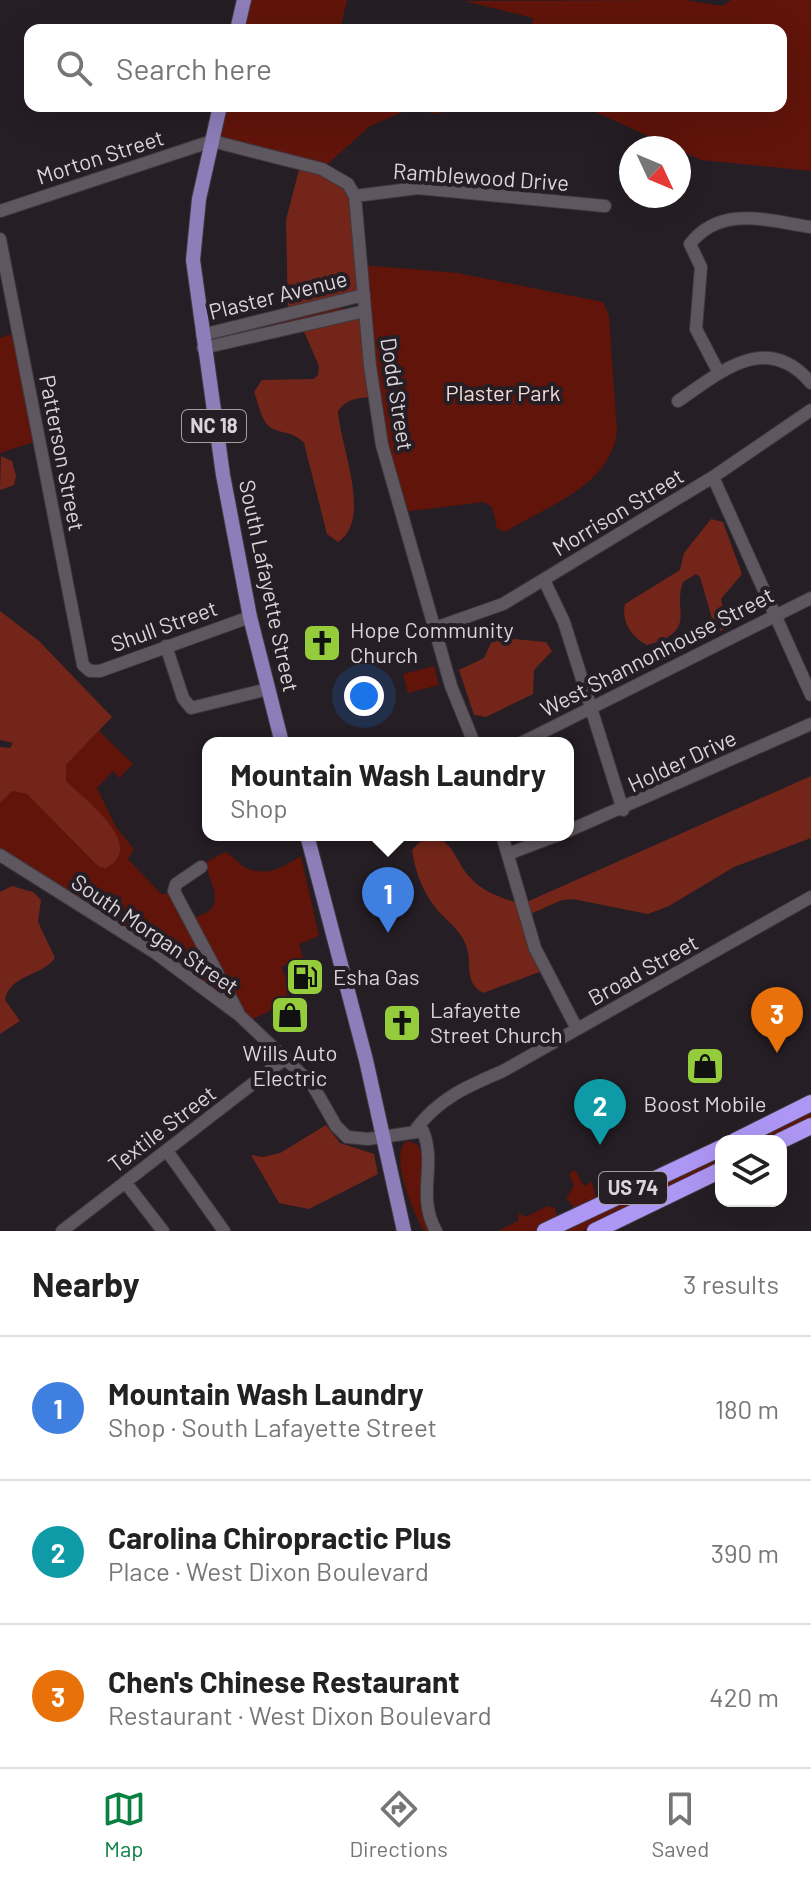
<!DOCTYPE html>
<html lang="en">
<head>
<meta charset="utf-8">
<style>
  body { margin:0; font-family:Barlow,sans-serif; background:#f6f6f6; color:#222 }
  .controls { position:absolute; right:24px; bottom:24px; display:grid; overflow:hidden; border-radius:16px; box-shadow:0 8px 32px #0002 }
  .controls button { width:72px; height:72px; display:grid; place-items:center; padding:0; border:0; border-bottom:2px solid #e0e0e0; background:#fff; color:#222; font:40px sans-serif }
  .compass { position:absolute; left:619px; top:136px; width:72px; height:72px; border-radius:50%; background:#fff; box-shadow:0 8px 32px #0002; rotate:134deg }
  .you { position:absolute; left:364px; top:696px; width:28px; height:28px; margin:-20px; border:6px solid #fff; border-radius:50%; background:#1a73e8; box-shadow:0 0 0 12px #1a73e833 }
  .badge { display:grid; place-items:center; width:52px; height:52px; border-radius:50%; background:#0b8043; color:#fff; font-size:26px; font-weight:700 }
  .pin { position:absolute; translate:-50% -66px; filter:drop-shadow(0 2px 4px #0008) }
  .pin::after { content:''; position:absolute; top:42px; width:28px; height:24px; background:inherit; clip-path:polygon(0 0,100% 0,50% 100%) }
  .popup { position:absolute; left:202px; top:737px; width:372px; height:104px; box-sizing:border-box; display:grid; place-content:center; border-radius:16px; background:#fff; filter:drop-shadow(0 2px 6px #0005); font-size:26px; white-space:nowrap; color:#767676 }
  .popup b { font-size:30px; color:#222 }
  .popup::after { content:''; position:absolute; left:50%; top:100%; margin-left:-16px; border:16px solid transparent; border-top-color:#fff }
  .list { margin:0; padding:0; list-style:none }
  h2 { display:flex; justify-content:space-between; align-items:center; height:104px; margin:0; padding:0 32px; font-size:34px }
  h2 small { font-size:26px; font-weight:400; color:#767676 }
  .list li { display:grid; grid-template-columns:52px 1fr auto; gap:24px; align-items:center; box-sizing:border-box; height:144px; padding:0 32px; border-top:2px solid #e0e0e0 }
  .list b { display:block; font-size:30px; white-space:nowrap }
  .list p { margin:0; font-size:26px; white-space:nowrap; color:#767676 }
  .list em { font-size:26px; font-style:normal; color:#767676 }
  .icon { flex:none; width:44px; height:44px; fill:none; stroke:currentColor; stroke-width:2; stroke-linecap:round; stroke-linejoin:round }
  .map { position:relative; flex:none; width:811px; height:1231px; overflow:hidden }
  .search { position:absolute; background:#fff; box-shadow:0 8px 32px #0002; left:24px; right:24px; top:24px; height:88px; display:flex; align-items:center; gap:20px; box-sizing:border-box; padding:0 28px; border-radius:16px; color:#767676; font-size:30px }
  .sheet { height:536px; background:#fff }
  nav { display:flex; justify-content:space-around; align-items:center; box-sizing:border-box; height:112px; border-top:2px solid #e0e0e0; background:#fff; font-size:22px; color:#767676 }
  nav a { display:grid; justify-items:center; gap:4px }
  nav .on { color:#0b8043 }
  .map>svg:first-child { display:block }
  .green { fill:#61140a }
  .forest { fill:#742519 }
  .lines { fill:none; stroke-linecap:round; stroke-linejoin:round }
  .minor-casing { stroke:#3f393f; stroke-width:14 }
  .major-casing { stroke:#3f393f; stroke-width:16 }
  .highway-casing { stroke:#3f393f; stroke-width:18 }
  .minor { stroke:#5f575f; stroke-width:12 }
  .major { stroke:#8e7db8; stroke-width:14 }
  .highway { stroke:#ae97f4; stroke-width:16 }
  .labels { text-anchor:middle; stroke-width:8; stroke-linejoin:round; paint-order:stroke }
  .shield { fill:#251e24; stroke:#a49ea3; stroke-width:2 }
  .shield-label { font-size:20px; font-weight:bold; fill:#dad5da }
  .street-label { font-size:22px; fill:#dad5da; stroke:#251e24 }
  .park-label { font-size:22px; fill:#f3dad5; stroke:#251e24 }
  .poi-label { font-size:22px; fill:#dad5da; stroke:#251e24; text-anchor:start }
</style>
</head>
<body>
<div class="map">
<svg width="811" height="1231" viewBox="0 0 811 1231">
  <rect width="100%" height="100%" fill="#251e24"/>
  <!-- green -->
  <path class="green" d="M244 0H347L340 30H237Z
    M685 0 722 6 731 0H811V171L701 160 582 106H781V30H531L533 18 464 1Z
    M220 106H442L440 114 410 109 370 126 322 169 212 141Z
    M361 265 458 273 603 302 609 316 617 432C610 486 547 506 505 532L497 528 492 507 484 502 402 512 382 445Z
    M342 306V311L227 335 228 333Z
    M18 332 40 440 0 453V338Z
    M434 666 439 685 408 693 403 674Z
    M99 731 133 764 119 778 113 771 97 788 116 827 134 849 128 859 162 895 168 892 189 919C228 910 214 893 205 863L225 852C233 856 239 864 246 868 268 877 283 867 301 856L319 936 299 944 303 958 281 967C300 1004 275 1007 247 1022L0 855V803L12 791 27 794 66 781V765Z
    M811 1107V1119L767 1141H742Z
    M406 1141 417 1144 423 1158 420 1206 430 1231H424C414 1213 389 1158 406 1141Z
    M721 1151V1164L583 1231H560Z
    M575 1170 584 1186 592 1182 596 1198 575 1209 566 1198 574 1186 569 1174Z
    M548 1206 555 1208 557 1218 535 1231H498L518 1221 519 1213 525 1217Z"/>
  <!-- forest -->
  <path class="forest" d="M301 162 348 184 364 295 288 313 286 220Z
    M365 311 374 397C358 398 348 398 338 411 340 446 373 520 338 542L327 534 304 443C294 432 285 434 273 429 261 423 259 404 254 392L262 380 314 379 318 375 319 366 302 327Z
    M1 456 12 461 16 476 14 485 0 490Z
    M711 519 723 522 742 574 721 599 727 629 716 632 700 577 696 574 683 582C672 611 699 631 647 645 631 637 621 621 625 604L680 570 684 553Z
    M0 611 39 641 112 717 66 765V781C85 800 148 846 106 868L99 867 27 794 12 791 0 803V747L10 748 13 743 0 740Z
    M504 638 546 642 552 651 534 670 533 694 486 717 474 715 459 670 484 658 491 643Z
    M811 776V838L734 867 669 906 648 914 573 899 562 900 526 916 545 970 483 993C464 982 472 967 467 948 461 928 443 919 432 903 421 887 415 870 412 850L421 841 436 836C454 846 455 858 467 874 480 891 503 899 522 904Z
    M12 886 33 892 41 900 38 922 55 958C42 976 9 975 5 1000L20 1021 0 1034V892Z
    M326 1125 340 1143 374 1154 378 1174 309 1209 279 1203 251 1155 263 1157 280 1153Z"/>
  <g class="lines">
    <defs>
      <path id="minor" d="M355 196 418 188 605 206
        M0 211 212 141 322 169 348 184 355 196 370 366 382 445 451 686 474 743
        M0 239 83 665 90 671H100L250 617
        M202 335 364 295
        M203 348 365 311
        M719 373 696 329 701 267 690 244C721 204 768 221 811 227
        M678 401C722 371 767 331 811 383
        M713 477 811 695
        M544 580 564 622 623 810
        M435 628 503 604 713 477 811 410
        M166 646 183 698 191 708 268 689
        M521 743 811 598
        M568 831 811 724
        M502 835 535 948 577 1029
        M508 854 558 835
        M0 855 154 952 239 1015 312 1084 336 1126 347 1137 368 1139 423 1131C437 1166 416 1195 436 1231
        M201 867 176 884 174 891 238 1012
        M416 1129C439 1098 468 1086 503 1071L811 897
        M167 1151 224 1231
        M125 1182 163 1231
        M62 1231 286 1058"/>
      <path id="major" d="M237 30 244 0
        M220 106 199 199 193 260 223 475 250 617 282 743
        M307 835 366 1060 404 1231"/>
      <path id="highway" d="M735 1141 811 1103
        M780 1141 811 1126
        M545 1231 721 1148
        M595 1231 721 1170"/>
    </defs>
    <!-- minor casing -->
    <use href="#minor" class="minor-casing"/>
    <!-- major casing -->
    <use href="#major" class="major-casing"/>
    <!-- highway casing -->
    <use href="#highway" class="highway-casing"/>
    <!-- minor -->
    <use href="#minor" class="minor"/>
    <!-- major -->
    <use href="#major" class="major"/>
    <!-- highway -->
    <use href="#highway" class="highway"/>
  </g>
  <!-- icons -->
  <defs>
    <symbol id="church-square" viewBox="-11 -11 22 22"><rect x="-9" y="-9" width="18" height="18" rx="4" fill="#94cc3c" stroke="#251e24"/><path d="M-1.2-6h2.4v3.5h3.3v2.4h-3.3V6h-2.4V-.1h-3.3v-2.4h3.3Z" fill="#111"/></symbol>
    <symbol id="fuel-square" viewBox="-11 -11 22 22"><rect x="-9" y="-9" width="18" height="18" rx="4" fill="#94cc3c" stroke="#251e24"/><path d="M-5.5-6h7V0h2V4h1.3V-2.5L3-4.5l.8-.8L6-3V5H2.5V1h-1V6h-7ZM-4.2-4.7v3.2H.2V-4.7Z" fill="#111"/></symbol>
    <symbol id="shop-square" viewBox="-11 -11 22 22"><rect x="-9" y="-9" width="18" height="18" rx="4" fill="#94cc3c" stroke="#251e24"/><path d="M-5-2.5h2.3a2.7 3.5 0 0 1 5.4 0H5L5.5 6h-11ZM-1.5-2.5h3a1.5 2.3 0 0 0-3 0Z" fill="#111"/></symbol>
  </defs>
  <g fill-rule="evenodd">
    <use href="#church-square" x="300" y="621" width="44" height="44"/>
    <use href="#fuel-square" x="283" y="955" width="44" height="44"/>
    <use href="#shop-square" x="268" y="993" width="44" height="44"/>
    <use href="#church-square" x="380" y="1001" width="44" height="44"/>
    <use href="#shop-square" x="683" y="1044" width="44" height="44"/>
  </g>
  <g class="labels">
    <!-- shield labels -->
    <g class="shield">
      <rect x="182" y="410" width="64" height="32" rx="6"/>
      <rect x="599" y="1172" width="68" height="32" rx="6"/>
    </g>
    <g class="shield-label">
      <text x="214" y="433">NC 18</text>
      <text x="633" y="1195">US 74</text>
    </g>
    <!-- street labels -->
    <g class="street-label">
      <text transform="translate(100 157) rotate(-18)" y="8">Morton Street</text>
      <text transform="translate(481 177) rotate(4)" y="8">Ramblewood Drive</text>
      <text transform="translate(278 295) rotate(-14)" y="8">Plaster Avenue</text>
      <text transform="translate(397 394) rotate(81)" y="8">Dodd Street</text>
      <text transform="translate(62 453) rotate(79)" y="8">Patterson Street</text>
      <text transform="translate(618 512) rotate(-31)" y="8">Morrison Street</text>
      <text transform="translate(269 586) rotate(78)" y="8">South Lafayette Street</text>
      <text transform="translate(164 626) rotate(-20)" y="8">Shull Street</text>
      <text transform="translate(657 652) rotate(-27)" y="8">West Shannonhouse Street</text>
      <text transform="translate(682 761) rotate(-25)" y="8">Holder Drive</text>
      <text transform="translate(155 934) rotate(34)" y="8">South Morgan Street</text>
      <text transform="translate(643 970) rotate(-29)" y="8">Broad Street</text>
      <text transform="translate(162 1129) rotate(-37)" y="8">Textile Street</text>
    </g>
    <!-- park labels -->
    <g class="park-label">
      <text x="503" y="401">Plaster Park</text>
    </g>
    <!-- poi labels -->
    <g class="poi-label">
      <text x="350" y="638">Hope Community<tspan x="350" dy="25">Church</tspan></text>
      <text x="333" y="985">Esha Gas</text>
      <text x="430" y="1018">Lafayette<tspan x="430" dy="25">Street Church</tspan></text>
      <text x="290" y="1061" text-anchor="middle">Wills Auto<tspan x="290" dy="25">Electric</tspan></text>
      <text x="705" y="1112" text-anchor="middle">Boost Mobile</text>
    </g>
  </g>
</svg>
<div class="controls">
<button><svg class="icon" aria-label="layers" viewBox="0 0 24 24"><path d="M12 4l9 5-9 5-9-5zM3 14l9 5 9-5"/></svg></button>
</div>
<svg class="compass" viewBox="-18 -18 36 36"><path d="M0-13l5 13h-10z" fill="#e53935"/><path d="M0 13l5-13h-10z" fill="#767676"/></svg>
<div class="you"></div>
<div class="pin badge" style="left:388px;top:933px;background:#3f7fe0">1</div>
<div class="popup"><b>Mountain Wash Laundry</b>Shop</div>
<div class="pin badge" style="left:600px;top:1145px;background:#0f9aa8">2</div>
<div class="pin badge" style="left:777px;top:1053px;background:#e8710a">3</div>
<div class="search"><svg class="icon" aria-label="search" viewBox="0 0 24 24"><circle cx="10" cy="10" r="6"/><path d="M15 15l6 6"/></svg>Search here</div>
</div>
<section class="sheet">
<h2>Nearby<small>3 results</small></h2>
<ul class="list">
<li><span class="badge" style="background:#3f7fe0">1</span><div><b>Mountain Wash Laundry</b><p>Shop · South Lafayette Street</p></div><em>180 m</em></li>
<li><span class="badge" style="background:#0f9aa8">2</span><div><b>Carolina Chiropractic Plus</b><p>Place · West Dixon Boulevard</p></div><em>390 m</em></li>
<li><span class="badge" style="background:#e8710a">3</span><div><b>Chen's Chinese Restaurant</b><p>Restaurant · West Dixon Boulevard</p></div><em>420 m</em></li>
</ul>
</section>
<nav>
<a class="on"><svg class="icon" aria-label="map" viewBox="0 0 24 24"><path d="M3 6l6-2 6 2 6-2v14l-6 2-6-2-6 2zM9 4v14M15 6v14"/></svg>Map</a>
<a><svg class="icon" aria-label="directions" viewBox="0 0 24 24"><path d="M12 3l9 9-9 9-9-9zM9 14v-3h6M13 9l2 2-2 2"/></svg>Directions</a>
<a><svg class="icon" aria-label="saved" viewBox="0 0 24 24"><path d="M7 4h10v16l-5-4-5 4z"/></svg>Saved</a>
</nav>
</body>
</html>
